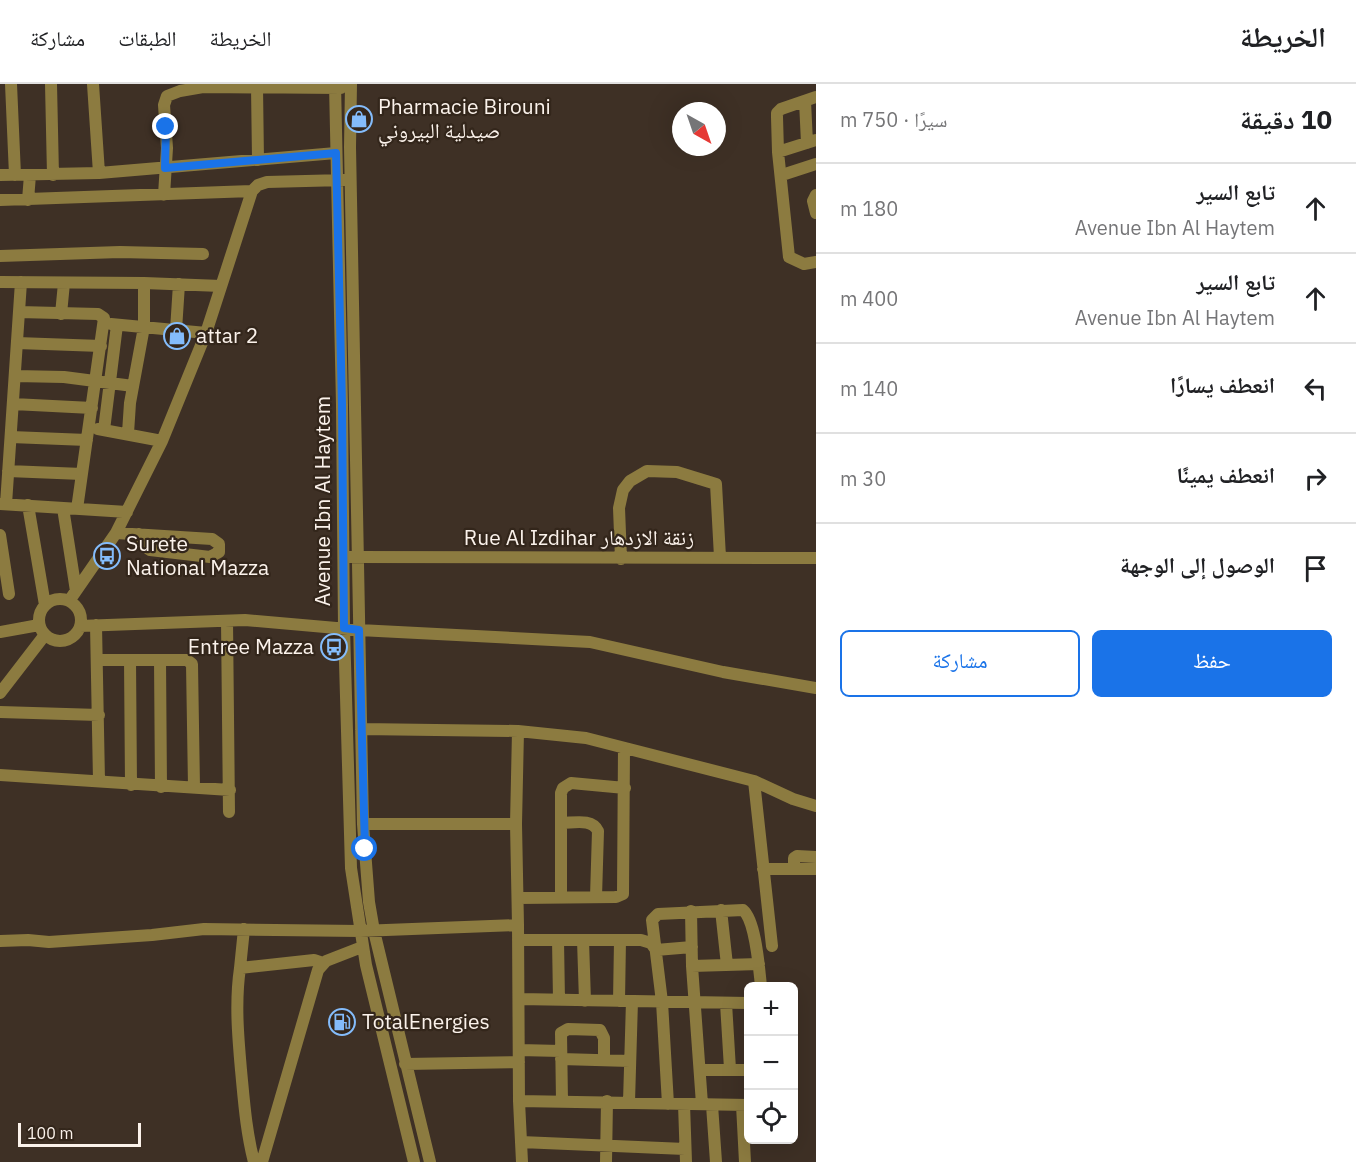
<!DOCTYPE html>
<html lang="ar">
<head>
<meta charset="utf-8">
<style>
  body { margin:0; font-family:"IBM Plex Sans","Noto Naskh Arabic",sans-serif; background:#f2f2f2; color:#202124; direction:rtl }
  .controls { position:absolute; right:18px; bottom:18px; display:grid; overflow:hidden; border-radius:9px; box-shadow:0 6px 24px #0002 }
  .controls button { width:54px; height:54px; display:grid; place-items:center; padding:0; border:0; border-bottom:2px solid #e0e0e0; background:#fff; color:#202124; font:30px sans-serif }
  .compass { position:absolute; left:672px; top:18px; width:54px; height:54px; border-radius:50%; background:#fff; box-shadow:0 6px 24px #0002; rotate:140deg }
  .scale { position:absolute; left:18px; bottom:15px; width:123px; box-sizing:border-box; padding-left:6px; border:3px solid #fbf2eb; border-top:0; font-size:16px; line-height:21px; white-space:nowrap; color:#fbf2eb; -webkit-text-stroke:4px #33261b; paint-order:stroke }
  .stop { position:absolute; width:18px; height:18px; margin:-14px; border:4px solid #1a73e8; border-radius:50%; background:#fff }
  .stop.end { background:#1a73e8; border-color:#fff; box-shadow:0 2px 6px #0008 }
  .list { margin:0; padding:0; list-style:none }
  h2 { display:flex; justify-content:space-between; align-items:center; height:78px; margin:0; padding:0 24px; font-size:26px }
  h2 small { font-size:20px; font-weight:400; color:#757577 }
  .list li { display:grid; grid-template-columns:39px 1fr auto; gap:18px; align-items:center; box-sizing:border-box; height:90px; padding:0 24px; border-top:2px solid #e0e0e0 }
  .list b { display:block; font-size:22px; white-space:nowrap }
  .list p { margin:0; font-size:20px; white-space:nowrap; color:#757577 }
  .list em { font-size:20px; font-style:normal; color:#757577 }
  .actions { display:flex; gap:12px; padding:18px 24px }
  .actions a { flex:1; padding:14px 0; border:2px solid #1a73e8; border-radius:9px; text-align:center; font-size:21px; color:#1a73e8 }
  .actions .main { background:#1a73e8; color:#fff }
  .icon { flex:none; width:33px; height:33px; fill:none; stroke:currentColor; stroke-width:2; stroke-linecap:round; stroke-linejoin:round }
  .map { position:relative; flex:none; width:816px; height:1078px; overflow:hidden; direction:ltr }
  header { display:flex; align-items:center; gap:36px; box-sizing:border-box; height:84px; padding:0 30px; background:#fff; border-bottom:2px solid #e0e0e0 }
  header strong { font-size:28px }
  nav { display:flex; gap:33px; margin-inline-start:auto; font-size:21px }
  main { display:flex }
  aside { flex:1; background:#fff }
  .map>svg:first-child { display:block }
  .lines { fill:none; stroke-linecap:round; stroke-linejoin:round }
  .minor { stroke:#8c7b40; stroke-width:12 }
  .route { stroke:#1a73e8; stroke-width:8 }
  .labels { text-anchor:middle; stroke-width:4.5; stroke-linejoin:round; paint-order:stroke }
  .poi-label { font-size:21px; fill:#fbf2eb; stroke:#33261b; text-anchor:start }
  .street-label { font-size:21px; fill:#fbf2eb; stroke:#33261b }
</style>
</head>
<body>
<header>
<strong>الخريطة</strong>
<nav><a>الخريطة</a><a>الطبقات</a><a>مشاركة</a></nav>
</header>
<main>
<aside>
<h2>10 دقيقة<small>سيرًا · 750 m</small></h2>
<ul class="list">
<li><svg class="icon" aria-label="ahead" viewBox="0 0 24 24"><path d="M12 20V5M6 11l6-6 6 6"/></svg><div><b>تابع السير</b><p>Avenue Ibn Al Haytem</p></div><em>180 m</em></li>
<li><svg class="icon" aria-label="ahead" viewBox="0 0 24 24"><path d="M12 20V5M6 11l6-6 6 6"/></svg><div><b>تابع السير</b><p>Avenue Ibn Al Haytem</p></div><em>400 m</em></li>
<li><svg class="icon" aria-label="left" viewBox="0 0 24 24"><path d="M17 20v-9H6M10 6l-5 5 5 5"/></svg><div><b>انعطف يسارًا</b></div><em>140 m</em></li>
<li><svg class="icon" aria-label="right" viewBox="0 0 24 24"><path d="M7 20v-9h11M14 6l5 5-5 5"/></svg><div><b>انعطف يمينًا</b></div><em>30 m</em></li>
<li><svg class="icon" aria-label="arrive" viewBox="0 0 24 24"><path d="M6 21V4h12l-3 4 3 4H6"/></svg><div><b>الوصول إلى الوجهة</b></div></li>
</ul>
<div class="actions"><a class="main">حفظ</a><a>مشاركة</a></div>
</aside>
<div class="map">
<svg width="816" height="1078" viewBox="0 0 816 1078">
  <rect width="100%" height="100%" fill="#3e3025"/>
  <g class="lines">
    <!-- minor -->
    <path class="minor" d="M11 0 15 91
      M51 0 53 91
      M93 0 99 89
      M335 0 342 321 344 544 351 784 366 881 414 1078
      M351 0 350 63 363 740 369 818 374 847 430 1078
      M257 3 258 76
      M816 13 781 25 777 29V33L778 68 789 173 804 180 816 178
      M805 17 807 59
      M778 68 816 56
      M0 91 99 89 336 69
      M782 91 816 80
      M164 111 167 64 164 21 167 12 180 7 203 3 341 4
      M816 111 813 117 816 129
      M0 116 252 107
      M28 116 30 91
      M0 172 120 168 203 170
      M0 198 144 199 221 202
      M19 228 98 230 104 234 77 425
      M61 230 64 199
      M111 240 206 249
      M176 246 179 200
      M17 259 101 262
      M15 292 64 293 133 302
      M13 320 92 324
      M98 345 162 357
      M104 346 117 241
      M128 349 130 319 144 243V199
      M11 353 87 356
      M8 387 82 390
      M0 420 127 428
      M6 420 21 198
      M28 421 45 521
      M63 424 76 507
      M116 449 212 455 219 460V468L210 473 150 466 144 462 139 450
      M0 451 9 510
      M350 473 816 474
      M621 475 619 424 623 406 630 397 647 387 677 388 716 400 720 473
      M39 536a21 21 0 1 1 42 0a21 21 0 1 1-42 0Z
      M69 517 116 449 162 357 206 249 252 107 258 101 267 98 344 96
      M227 537 229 728
      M96 541 99 697
      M80 542 245 536 359 546 590 558 723 588 816 604
      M0 548 39 541
      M98 576H187L192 580 194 703
      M130 576 131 701
      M160 576 161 703
      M0 609 44 552
      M0 628 99 631
      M361 645 518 647 586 654 754 697 793 715 816 722
      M0 691 230 706
      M754 697 772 862
      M561 739C574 739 592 734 598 747L596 813
      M363 740H516
      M763 785H816
      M794 785V774L797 772 816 773
      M561 813V709L563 704 571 699 625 704
      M518 814 616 813 623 810 624 664
      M721 826 727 881
      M691 827 692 882 702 1020
      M518 841 516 740 518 647
      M518 856H641L651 859 656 866
      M558 856 559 916
      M583 856 585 917
      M0 857 28 856 49 858 152 851 204 845 360 847 518 841 519 1017 522 1078
      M656 866 692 863
      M692 882 759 880
      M240 884 244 845
      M519 915 748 919
      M619 917 620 856
      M726 919 730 985
      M519 966 561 967
      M561 975 630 977
      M405 980 519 978
      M700 986H748
      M519 1017 748 1021
      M562 1017 561 949 568 945 600 946 604 954V976
      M629 1018 632 917
      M668 1020 662 918 652 836 658 830 743 826C756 837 759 885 761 902
      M684 1020 686 1078
      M712 1021 716 1078
      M742 1021 745 1078
      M521 1058 685 1065
      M254 1078C246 1047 244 1017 241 986 238 952 235 918 240 884L314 876 323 879
      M262 1078 318 886 326 877 362 863
      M606 1078 607 1017"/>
  </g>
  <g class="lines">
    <!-- route -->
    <path class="route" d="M166 43 165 84 336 69 342 321 344 544 359 546 365 765"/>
  </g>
  <!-- icons -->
  <defs>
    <symbol id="shop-ring" viewBox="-11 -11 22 22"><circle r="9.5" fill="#33261b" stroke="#84bcfb" stroke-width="1.5"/><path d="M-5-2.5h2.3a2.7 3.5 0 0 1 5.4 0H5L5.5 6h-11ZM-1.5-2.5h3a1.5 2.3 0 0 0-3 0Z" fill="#84bcfb"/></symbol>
    <symbol id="bus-ring" viewBox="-11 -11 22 22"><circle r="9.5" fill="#33261b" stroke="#84bcfb" stroke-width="1.5"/><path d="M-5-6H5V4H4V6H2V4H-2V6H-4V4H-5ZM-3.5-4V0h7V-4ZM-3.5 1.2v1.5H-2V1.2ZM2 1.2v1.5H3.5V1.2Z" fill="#84bcfb"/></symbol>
    <symbol id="fuel-ring" viewBox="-11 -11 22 22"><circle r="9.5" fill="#33261b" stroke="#84bcfb" stroke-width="1.5"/><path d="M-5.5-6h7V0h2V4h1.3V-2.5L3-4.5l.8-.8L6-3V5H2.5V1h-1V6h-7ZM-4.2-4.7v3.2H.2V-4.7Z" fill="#84bcfb"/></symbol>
  </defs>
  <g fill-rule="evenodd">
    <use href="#shop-ring" x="344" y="20" width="30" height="30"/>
    <use href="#shop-ring" x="162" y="237" width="30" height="30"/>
    <use href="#bus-ring" x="92" y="457" width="30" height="30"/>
    <use href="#bus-ring" x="319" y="548" width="30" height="30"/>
    <use href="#fuel-ring" x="327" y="923" width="30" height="30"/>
  </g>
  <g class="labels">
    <!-- poi labels -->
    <g class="poi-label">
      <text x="378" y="30">Pharmacie Birouni<tspan x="378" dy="24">صيدلية البيروني</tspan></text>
      <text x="196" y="259">attar 2</text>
      <text x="126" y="467">Surete<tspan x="126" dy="24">National Mazza</tspan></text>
      <text x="314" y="570" text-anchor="end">Entree Mazza</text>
      <text x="362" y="945">TotalEnergies</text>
    </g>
    <!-- street labels -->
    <g class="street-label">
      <text transform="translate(323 417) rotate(-90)" y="7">Avenue Ibn Al Haytem</text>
      <text x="579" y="461">Rue Al Izdihar زنقة الازدهار</text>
    </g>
  </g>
</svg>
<div class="controls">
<button>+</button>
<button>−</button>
<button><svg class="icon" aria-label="locate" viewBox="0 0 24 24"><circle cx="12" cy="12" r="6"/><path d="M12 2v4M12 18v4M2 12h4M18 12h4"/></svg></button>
</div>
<svg class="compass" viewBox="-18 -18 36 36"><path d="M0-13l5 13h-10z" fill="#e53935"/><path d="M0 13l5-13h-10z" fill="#757577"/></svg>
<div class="scale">100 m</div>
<div class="stop" style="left:365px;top:765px"></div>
<div class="stop end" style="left:166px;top:43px"></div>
</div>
</main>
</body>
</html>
